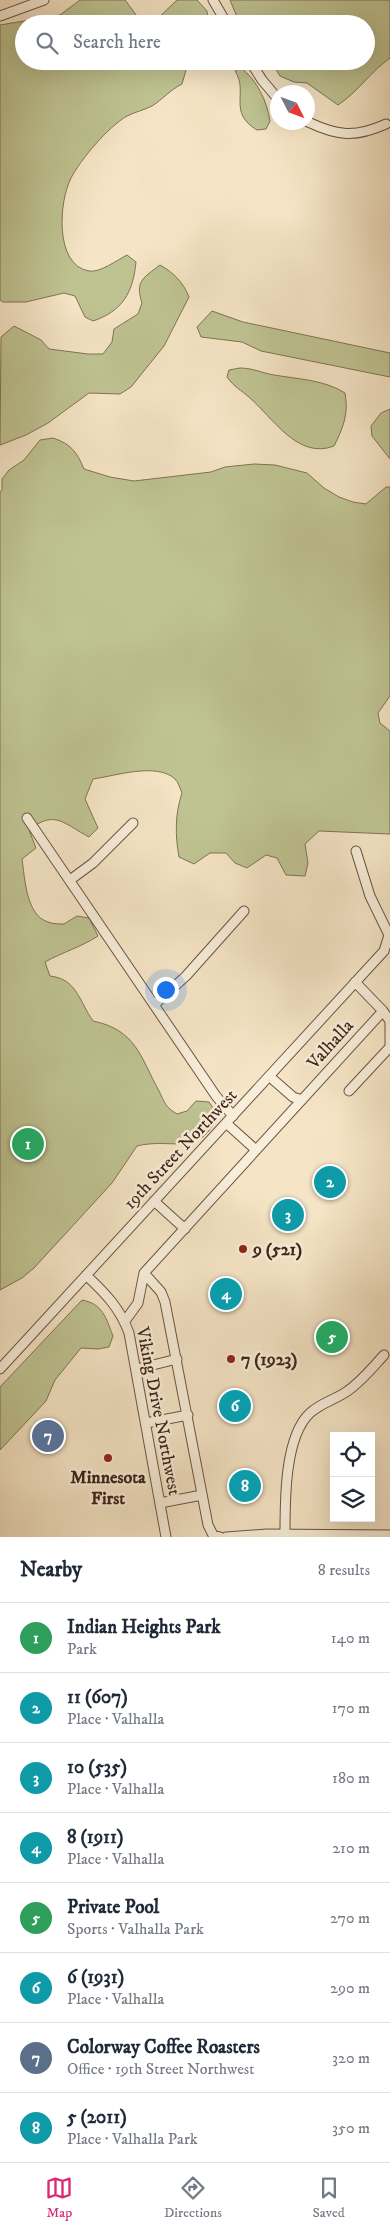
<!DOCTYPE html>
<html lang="en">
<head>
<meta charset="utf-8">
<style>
  body { margin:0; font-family:"IM FELL DW Pica",serif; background:#f2f2f3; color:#1f2937 }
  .controls { position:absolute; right:15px; bottom:15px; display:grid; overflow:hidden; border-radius:0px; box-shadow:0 5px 20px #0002 }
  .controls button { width:45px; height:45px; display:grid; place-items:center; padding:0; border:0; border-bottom:1px solid #e0e1e3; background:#fff; color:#1f2937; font:25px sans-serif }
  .compass { position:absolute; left:270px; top:85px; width:45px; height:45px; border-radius:50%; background:#fff; box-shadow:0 5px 20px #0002; rotate:132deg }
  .you { position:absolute; left:165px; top:989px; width:18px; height:18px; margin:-12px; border:4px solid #fff; border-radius:50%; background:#1a73e8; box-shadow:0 0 0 8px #1a73e833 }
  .badge { display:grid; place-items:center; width:32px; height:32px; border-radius:50%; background:#db2777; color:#fff; font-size:16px; font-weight:700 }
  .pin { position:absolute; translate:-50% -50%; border:2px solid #fff; box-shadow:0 1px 5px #0006 }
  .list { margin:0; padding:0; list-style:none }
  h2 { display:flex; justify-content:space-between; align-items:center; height:65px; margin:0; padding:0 20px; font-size:21px }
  h2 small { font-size:16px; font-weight:400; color:#747a83 }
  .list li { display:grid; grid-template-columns:32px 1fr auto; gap:15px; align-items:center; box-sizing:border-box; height:70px; padding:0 20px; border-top:1px solid #e0e1e3 }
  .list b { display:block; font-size:19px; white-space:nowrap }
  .list p { margin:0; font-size:16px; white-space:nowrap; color:#747a83 }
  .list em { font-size:16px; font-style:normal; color:#747a83 }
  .icon { flex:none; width:28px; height:28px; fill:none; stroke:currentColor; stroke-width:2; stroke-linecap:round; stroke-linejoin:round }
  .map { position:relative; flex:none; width:390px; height:1537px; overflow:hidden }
  .search { position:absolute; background:#fff; box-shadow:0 5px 20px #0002; left:15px; right:15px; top:15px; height:55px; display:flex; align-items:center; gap:12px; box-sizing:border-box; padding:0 18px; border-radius:28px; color:#747a83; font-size:19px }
  .sheet { height:625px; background:#fff }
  nav { display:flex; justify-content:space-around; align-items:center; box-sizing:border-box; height:70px; border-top:1px solid #e0e1e3; background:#fff; font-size:14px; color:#747a83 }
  nav a { display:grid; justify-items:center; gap:2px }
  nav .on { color:#db2777 }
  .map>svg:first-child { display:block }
  .green { fill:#bfc392; stroke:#807354 }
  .water { fill:#a0bdbe; stroke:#7a7f7b }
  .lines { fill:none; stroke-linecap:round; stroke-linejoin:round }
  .street-casing { stroke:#6d5443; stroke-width:11 }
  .street { stroke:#f8eeda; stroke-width:9 }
  .poi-dot { fill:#8f2418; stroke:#f8eeda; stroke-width:2 }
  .labels { text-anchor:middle; stroke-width:5; stroke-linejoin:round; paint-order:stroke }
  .street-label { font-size:18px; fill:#402317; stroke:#f8eeda }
  .poi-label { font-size:18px; font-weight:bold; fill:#402317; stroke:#f8eeda; text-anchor:start }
</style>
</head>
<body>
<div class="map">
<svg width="390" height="1537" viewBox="0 0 390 1537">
  <rect width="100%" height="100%" fill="#f5e5c6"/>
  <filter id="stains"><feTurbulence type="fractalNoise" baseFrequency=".004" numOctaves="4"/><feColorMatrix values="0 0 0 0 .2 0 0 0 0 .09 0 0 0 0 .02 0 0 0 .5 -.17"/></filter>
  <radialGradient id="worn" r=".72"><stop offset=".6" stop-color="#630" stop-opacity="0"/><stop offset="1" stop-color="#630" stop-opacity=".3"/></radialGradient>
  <!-- green -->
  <path class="green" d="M80 0H125L139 19 136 24H24V61H179L186 70 182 84C170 90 163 99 152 106 144 110 135 112 127 116 108 127 81 159 71 178 59 201 54 265 89 271 100 273 117 260 127 255L136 262C133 292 123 311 93 321L85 317 75 296 64 293 26 302H3L0 300V25L60 15Z
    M177 0H197L207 11 208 22 152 24Z
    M230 0H390V58C370 72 358 92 338 105L307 83 294 82 280 76 271 61H366V24H240Z
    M241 68C257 80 267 101 270 121L266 129 257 130C227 112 249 92 235 71Z
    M160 265C174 273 183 282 189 297L164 346 131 387 120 394 89 393 48 423 26 435 0 445 1 337 14 326 41 340 49 349 88 354H103L112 342 114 329 138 314 142 303C135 281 143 278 160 265Z
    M212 311 243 322 390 353V377L261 351 242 342 201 337 197 327Z
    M240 368C253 368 262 373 274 375 298 379 325 380 345 393 349 414 343 428 334 446 298 460 273 418 250 398 241 390 234 387 227 377L229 370Z
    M390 409V459L372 436 371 426 381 413Z
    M53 438C71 444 77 452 84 469L110 477 134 481 211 472 225 467 254 464 275 465 307 473 324 488 339 497 353 502 366 504 386 487H390V696L378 713 380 723 390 731V834L319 831 305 844 308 863 305 876 286 875 277 858 266 855 247 868 235 863 226 853H210L194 864 179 857C175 835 175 814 182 793 180 788 178 782 175 779 157 762 115 776 93 779L85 799 98 828 89 837C64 824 55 809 29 830L36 848 22 859C25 879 26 915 48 922 53 924 59 924 64 924L77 916 89 918 98 936C81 947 63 952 45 962L50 976C77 979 79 1001 93 1021 136 1030 140 1056 159 1091 165 1103 165 1107 177 1114L187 1111 196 1101 209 1102 218 1115C199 1159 173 1137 137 1146L112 1183 34 1268 22 1278 0 1290V492L2 490V479L9 470 24 460 40 440Z
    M82 1300C103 1304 106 1318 113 1336L109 1347 98 1349 81 1348 55 1380 46 1401 0 1450V1387Z"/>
  <!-- water -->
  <path class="water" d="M329 1323 335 1327 336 1339 346 1346 341 1352 334 1346 321 1350 317 1345 320 1339 328 1338 323 1330Z"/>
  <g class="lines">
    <defs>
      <path id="street" d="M213 0 227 24
        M0 16 44 0
        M250 61 262 80 278 99
        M308 122C338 136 355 138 386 124
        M27 818 216 1096 233 1116
        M70 880 93 863 133 823
        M154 1005 186 976 244 911
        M269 1076 293 1097 302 1100
        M349 1091 390 1047V1021L383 1011 355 982
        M226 1123 256 1150
        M154 1201 185 1229
        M144 1273 161 1292 165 1302 208 1525 213 1535 220 1537
        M86 1275C105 1293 120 1308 129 1333L166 1537
        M125 1321 138 1303 144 1273 383 1011
        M0 1369 384 951 389 935 370 896 356 851
        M137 1369 177 1359
        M146 1423 188 1415
        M160 1503 202 1495
        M226 1537 267 1534 390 1535
        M285 1537C285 1503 284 1437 310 1413 321 1403 334 1400 346 1392 361 1382 372 1368 384 1355"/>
    </defs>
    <!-- street casing -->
    <use href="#street" class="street-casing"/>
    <!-- street -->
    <use href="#street" class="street"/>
  </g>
  <!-- markers -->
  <g class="poi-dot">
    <circle cx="243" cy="1249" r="5"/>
    <circle cx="231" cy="1359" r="5"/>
    <circle cx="108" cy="1458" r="5"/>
  </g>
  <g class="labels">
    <!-- street labels -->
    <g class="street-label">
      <text transform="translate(330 1044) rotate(-48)" y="6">Valhalla</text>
      <text transform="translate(180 1149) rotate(-47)" y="6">19th Street Northwest</text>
      <text transform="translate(159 1411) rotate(79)" y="6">Viking Drive Northwest</text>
    </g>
    <!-- poi labels -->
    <g class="poi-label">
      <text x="253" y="1255">9 (521)</text>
      <text x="241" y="1365">7 (1923)</text>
      <text x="108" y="1483" text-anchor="middle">Minnesota<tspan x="108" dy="21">First</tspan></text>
    </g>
  </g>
  <rect width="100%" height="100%" filter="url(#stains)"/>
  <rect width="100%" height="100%" fill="url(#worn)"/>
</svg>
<div class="controls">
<button><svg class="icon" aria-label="locate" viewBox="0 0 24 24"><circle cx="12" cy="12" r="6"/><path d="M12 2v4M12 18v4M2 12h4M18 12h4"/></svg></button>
<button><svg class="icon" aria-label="layers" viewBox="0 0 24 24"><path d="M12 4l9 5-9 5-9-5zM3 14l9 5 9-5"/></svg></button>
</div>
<svg class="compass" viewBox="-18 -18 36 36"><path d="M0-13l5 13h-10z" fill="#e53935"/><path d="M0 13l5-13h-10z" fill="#747a83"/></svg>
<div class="you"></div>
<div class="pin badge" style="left:28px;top:1144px;background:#2e9e5b">1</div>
<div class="pin badge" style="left:330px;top:1182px;background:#0f9aa8">2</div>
<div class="pin badge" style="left:288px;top:1215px;background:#0f9aa8">3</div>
<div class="pin badge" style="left:226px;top:1294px;background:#0f9aa8">4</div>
<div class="pin badge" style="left:332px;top:1337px;background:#2e9e5b">5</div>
<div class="pin badge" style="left:235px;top:1406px;background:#0f9aa8">6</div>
<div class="pin badge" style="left:48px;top:1436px;background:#5c6f8a">7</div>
<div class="pin badge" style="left:245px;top:1486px;background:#0f9aa8">8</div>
<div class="search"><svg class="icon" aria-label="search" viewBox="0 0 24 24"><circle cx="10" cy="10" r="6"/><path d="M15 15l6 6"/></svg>Search here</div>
</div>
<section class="sheet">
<h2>Nearby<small>8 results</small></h2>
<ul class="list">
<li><span class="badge" style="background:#2e9e5b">1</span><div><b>Indian Heights Park</b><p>Park</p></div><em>140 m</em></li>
<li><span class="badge" style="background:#0f9aa8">2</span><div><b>11 (607)</b><p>Place · Valhalla</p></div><em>170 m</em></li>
<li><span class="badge" style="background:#0f9aa8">3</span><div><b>10 (535)</b><p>Place · Valhalla</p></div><em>180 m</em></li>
<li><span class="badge" style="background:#0f9aa8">4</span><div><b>8 (1911)</b><p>Place · Valhalla</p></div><em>210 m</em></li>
<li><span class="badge" style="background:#2e9e5b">5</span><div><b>Private Pool</b><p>Sports · Valhalla Park</p></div><em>270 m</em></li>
<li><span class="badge" style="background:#0f9aa8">6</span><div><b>6 (1931)</b><p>Place · Valhalla</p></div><em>290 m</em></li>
<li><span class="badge" style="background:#5c6f8a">7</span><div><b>Colorway Coffee Roasters</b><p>Office · 19th Street Northwest</p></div><em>320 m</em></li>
<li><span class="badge" style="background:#0f9aa8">8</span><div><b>5 (2011)</b><p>Place · Valhalla Park</p></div><em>350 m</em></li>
</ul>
</section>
<nav>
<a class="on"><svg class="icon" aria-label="map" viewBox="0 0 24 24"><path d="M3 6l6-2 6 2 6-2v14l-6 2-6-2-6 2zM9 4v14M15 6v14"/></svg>Map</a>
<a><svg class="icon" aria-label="directions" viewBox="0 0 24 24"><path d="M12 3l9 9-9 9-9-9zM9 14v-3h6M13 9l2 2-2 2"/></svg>Directions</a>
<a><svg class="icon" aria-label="saved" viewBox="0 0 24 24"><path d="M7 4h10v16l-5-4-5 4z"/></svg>Saved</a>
</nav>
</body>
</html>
